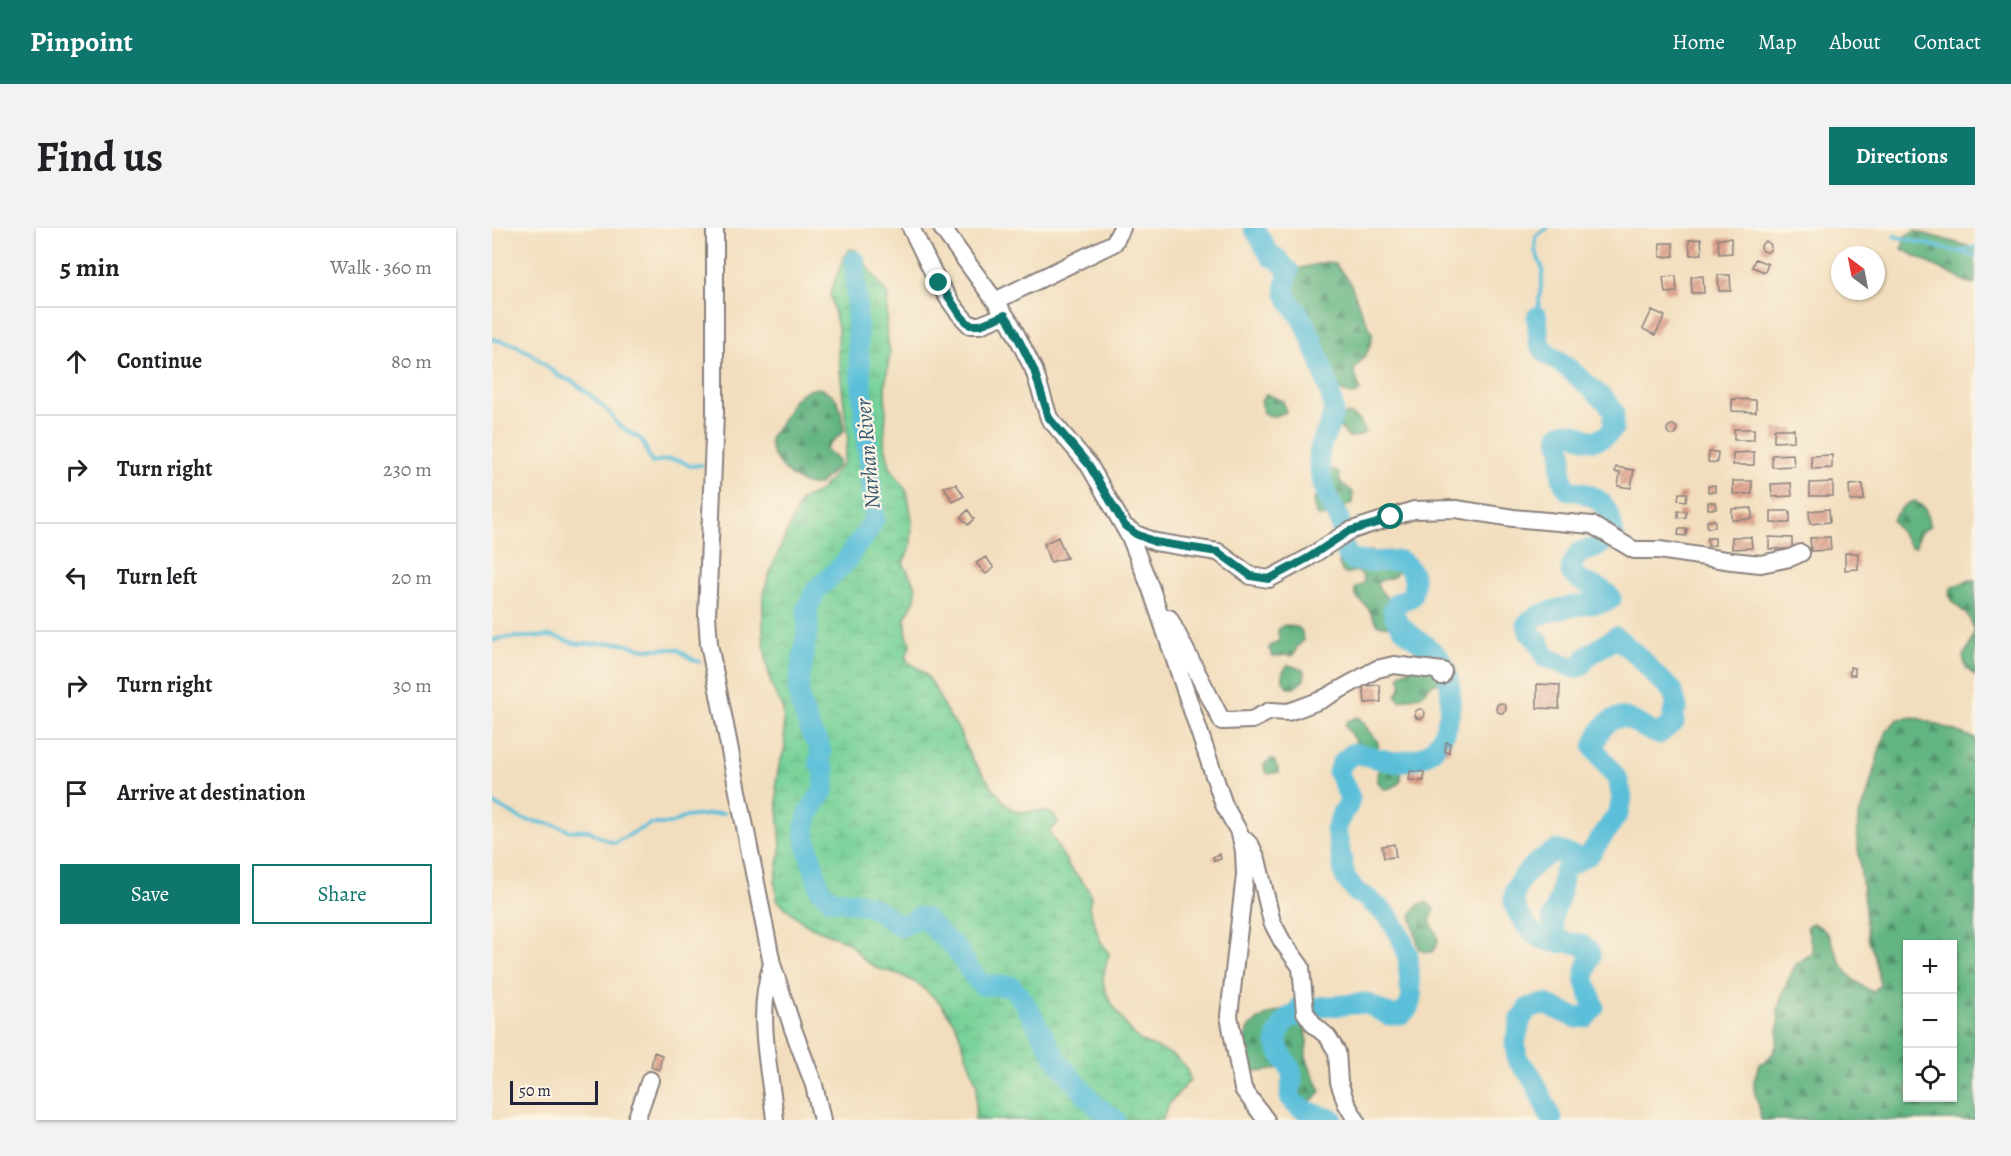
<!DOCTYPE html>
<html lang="en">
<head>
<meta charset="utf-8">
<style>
  body { margin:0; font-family:Alegreya,serif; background:#f2f2f2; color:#202124 }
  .controls { position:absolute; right:18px; bottom:18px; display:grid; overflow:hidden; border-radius:0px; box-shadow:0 2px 4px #0004 }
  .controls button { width:54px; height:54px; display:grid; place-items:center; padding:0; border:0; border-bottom:2px solid #e0e0e0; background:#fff; color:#202124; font:30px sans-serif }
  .compass { position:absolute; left:1339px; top:18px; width:54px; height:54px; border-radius:50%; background:#fff; box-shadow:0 2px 4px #0004; rotate:328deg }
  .scale { position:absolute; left:18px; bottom:15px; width:88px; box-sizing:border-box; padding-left:6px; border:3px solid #22223b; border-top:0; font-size:16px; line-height:21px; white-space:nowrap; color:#22223b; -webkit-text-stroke:4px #fcf5e5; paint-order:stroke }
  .stop { position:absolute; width:18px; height:18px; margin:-14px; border:4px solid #0f766e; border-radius:50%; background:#fff }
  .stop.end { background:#0f766e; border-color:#fff; box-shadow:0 2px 6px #0008 }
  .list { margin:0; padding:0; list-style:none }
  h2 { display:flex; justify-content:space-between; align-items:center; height:78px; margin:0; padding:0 24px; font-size:26px }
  h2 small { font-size:20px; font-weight:400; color:#757577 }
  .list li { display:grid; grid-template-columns:39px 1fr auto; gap:18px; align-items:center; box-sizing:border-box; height:108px; padding:0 24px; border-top:2px solid #e0e0e0 }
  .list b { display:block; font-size:22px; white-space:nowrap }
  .list em { font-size:20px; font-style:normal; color:#757577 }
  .actions { display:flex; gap:12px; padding:18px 24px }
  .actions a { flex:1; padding:14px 0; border:2px solid #0f766e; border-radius:0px; text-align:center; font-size:21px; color:#0f766e }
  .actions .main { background:#0f766e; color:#fff }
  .icon { flex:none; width:33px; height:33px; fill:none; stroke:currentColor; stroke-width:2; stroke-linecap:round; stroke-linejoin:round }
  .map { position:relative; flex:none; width:1483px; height:892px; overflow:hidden; border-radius:0px }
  header { display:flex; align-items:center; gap:36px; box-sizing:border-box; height:84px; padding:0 30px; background:#0f766e; color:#fff }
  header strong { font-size:28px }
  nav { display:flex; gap:33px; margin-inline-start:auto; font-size:21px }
  .intro { display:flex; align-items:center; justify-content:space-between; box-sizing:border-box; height:144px; padding:0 36px }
  h1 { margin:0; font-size:42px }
  .button { padding:15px 27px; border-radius:0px; background:#0f766e; color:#fff; font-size:21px; font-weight:700 }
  main { display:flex; gap:36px; padding:0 36px }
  aside { flex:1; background:#fff; border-radius:0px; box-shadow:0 2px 4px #0004 }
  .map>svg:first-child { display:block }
  .forest { fill:url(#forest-firs); stroke:#426b5e; stroke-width:1.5; fill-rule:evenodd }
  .wetland { fill:url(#wetland-marsh); stroke:#4d7a6a; stroke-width:1.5 }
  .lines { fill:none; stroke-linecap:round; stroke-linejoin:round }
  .stream { stroke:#5bbfd9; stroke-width:4 }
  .river { stroke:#5bbfd9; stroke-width:21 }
  .building { fill:url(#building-hatch) }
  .minor-casing { stroke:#8a807c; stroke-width:20 }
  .minor { stroke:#fff; stroke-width:16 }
  .route { stroke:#0f766e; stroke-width:8 }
  .labels { text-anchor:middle; stroke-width:4.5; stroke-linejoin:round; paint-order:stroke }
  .water-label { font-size:22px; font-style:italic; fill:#365972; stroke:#fcf5e5 }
</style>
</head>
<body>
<header>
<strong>Pinpoint</strong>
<nav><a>Home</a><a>Map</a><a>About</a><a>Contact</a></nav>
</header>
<div class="intro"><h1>Find us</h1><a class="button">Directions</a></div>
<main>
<aside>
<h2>5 min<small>Walk · 360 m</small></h2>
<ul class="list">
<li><svg class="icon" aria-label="ahead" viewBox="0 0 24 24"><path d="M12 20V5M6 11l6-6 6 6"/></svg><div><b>Continue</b></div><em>80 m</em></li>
<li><svg class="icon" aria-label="right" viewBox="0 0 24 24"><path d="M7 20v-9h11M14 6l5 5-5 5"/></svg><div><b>Turn right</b></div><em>230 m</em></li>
<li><svg class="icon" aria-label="left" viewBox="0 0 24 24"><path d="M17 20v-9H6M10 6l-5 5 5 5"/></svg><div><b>Turn left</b></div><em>20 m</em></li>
<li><svg class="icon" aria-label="right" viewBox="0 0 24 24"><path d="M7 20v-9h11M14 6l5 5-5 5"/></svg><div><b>Turn right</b></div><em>30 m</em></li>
<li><svg class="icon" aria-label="arrive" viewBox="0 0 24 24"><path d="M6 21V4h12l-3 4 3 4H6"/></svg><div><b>Arrive at destination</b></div></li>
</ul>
<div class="actions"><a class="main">Save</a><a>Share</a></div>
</aside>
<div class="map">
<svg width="1483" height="892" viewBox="0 0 1483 892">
  <defs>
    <pattern id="forest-firs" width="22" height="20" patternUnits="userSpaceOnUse" patternTransform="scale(1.5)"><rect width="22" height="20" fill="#62b481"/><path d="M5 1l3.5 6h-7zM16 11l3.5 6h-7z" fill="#50926b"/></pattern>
    <pattern id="wetland-marsh" width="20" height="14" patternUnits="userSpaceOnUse" patternTransform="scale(1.5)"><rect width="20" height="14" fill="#78d299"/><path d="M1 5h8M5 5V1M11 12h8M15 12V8" fill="none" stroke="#68b485"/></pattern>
    <pattern id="building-hatch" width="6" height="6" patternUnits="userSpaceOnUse" patternTransform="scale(1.5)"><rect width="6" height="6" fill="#e0a18b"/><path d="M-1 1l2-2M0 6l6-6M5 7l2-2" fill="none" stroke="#b58373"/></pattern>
  </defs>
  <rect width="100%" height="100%" fill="#fcf5e5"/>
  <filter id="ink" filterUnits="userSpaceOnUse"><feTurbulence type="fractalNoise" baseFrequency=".0167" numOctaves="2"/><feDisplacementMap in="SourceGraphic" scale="12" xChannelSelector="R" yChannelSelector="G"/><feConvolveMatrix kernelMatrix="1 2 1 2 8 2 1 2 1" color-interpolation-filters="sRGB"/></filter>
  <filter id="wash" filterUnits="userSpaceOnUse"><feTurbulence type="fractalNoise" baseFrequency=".008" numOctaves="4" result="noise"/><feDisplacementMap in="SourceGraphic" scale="24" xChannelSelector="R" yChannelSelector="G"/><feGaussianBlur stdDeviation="1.35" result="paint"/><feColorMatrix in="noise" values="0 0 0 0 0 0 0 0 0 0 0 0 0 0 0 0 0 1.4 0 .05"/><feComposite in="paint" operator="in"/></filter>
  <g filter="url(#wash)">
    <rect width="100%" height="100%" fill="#f2debe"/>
    <!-- forest -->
    <path class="forest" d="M1423 3 1483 20V56L1476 55 1410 21 1413 8Z
      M834 34 842 35 858 54 869 83 880 104V111L875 125 862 142 868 161 867 165 861 167C839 162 822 134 820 112 819 102 820 94 816 84 809 81 802 83 795 79L792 49 797 43Z
      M326 160C349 165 349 182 352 203L334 220 335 223 346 232V238C341 242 330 256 325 257 305 261 272 227 279 208 281 204 286 200 288 196 300 178 300 163 326 160Z
      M774 166 791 173 794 184 781 189 771 185 769 174Z
      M855 186C865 187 869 194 873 203 868 209 864 209 856 209L847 198 850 189Z
      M841 241 847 245 848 254 861 264 860 275C850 281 834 293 824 287L821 273 824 269 837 263 834 246Z
      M1423 273 1433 280 1438 299C1426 304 1426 307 1424 319H1419L1400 293C1405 284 1413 275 1423 273Z
      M878 323 897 327 905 335 906 344C900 352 895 350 886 354L885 358 912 391 911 395 903 400 887 397C881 392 880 386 876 380 870 372 861 372 863 360L871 356 872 352 869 346 864 343 853 346 850 343 847 335Z
      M1477 352H1483V448L1474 440 1471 428 1477 419 1483 402 1476 388 1459 372 1457 365 1459 360Z
      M795 397 807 400 810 404 811 413 804 420V423L800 428 792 427 781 429 777 421 778 418 787 413 786 402 790 398Z
      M926 421C939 421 946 432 951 443L946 454 937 458 930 467 908 473 904 467 910 458 907 448 910 444 918 441 921 427Z
      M796 437 810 441 813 444 812 452 802 460H797L791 453V443Z
      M865 489C872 492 873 499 878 504 892 517 888 526 870 533L867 532 864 514 853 498 855 493Z
      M1423 489 1483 510V892H1269C1268 868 1254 863 1268 836 1287 827 1286 810 1287 791 1287 788 1285 785 1286 782 1287 774 1295 754 1299 746 1304 732 1312 733 1321 724L1315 698 1320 695C1341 704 1338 713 1347 731 1354 747 1366 757 1381 764L1388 757 1383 729 1376 710 1365 609 1366 589 1374 571 1388 520 1396 501 1406 491ZM1416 716H1460V870H1416Z
      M779 531 782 532 787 544 777 546 773 543 772 536Z
      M890 539 908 542C913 555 902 561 891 561 885 554 881 546 890 539Z
      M935 674 942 682 938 693C944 707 951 711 940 724H933L927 721 919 687 926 677Z
      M789 782C804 784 814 794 815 810 816 816 813 822 814 828 817 841 824 852 829 863L823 870 816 874 810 871C809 864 809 855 806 847 798 825 774 855 752 838 749 804 756 792 789 782Z"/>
    <!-- wetland -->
    <path class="wetland" d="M358 21 364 22 396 68 394 102 398 125 393 159 394 185 392 213 398 239 415 264 420 291 419 318 411 335 424 359 423 372 413 389 415 408 419 415 414 428 416 434C439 446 441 457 452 479 456 487 463 494 467 503 470 510 473 517 476 524 487 543 500 559 514 576 530 595 557 571 566 594L557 603 578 640 595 659 599 668 597 679 608 712 617 726C615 734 611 744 611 753 612 767 638 807 651 814 670 823 694 827 698 852L677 876 670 892H483L485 857 464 797 448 775 428 757 407 746 387 741 373 733 356 714 313 696 285 672 283 654 289 619 284 555 287 538 293 520 291 481 280 459 274 432 271 407V368L278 344 309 272 327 264 350 237 356 213 346 123V100L338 66 352 29Z"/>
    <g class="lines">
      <!-- stream -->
      <path class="stream" d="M1402 8 1483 28
        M1469 23 1483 19
        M1045 89 1051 42 1043 22 1044 8 1055 0
        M0 111 22 116 38 125 68 149 80 153 97 166 118 185 125 196 150 212 160 235C175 231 185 229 198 238L210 237
        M0 413 9 410 59 408 86 416 128 415 152 421H185L198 430 207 434
        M0 575 30 591 63 597 79 603 96 602 108 609 122 615 158 596H173L181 595 193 589 232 585"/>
      <!-- river -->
      <path class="river" d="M762 0 779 29H783C790 33 790 39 797 43 789 67 795 69 808 88 815 97 819 109 823 121 828 132 844 177 841 186 837 203 826 215 827 234 828 247 831 261 837 273 842 284 847 284 848 297
        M363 33 366 118 382 290 374 306 362 320 353 335 325 361 315 380 316 398 306 462 309 477 320 507 327 517 329 525 327 534 333 544 332 561 318 583 313 599 314 613 328 661 338 671 371 676 388 683 401 694 410 698 427 689 434 691 452 710 464 720 476 740 490 757 519 758 532 774 567 835 604 878 623 892
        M1045 89 1047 115 1055 126 1077 141 1115 174 1122 184 1121 201C1094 229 1087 194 1067 207 1067 214 1069 217 1070 223 1071 240 1065 246 1076 262 1108 267 1115 274 1122 306
        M1070 715C1054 714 1044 710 1034 697 1031 692 1026 687 1024 681 1014 656 1046 631 1065 622L1089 631
        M817 780 874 775 896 787H909L916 780 920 769 918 759 916 727 908 707 896 688 874 669 865 665 853 649 844 602 850 585 856 578 858 570 846 544 849 536 861 525C889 529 899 540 929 529 960 518 967 456 948 431 934 412 908 408 901 383L905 375 919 369C925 354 923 343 909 333 898 332 868 336 860 331 853 327 851 316 849 309
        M808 782 809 778 805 788 797 789C792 795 787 802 785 810 782 827 803 836 800 853 799 861 795 868 802 875 812 885 829 887 841 892
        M1060 892 1040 849 1025 831 1023 814 1029 791 1036 780 1053 776 1084 790 1094 789 1102 779C1100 771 1092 753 1093 747 1094 735 1106 725 1090 717 1080 713 1073 717 1063 709L1060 690 1068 668 1071 646 1075 639 1098 626 1127 584 1130 570 1126 552 1102 520C1105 506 1115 487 1133 490 1145 492 1153 504 1167 506L1182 494 1181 485 1185 479 1180 462 1165 449 1150 432 1124 409 1093 430 1090 437 1084 440C1073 438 1065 432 1054 430L1047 414 1037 404 1035 396C1042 385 1076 379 1090 377 1100 375 1110 377 1119 371 1112 356 1089 359 1079 344L1080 337 1088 324 1103 320 1112 314"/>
    </g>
    <g id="blocks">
      <!-- building -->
      <path class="building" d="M1239 10 1240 25 1227 26 1226 11Z
        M1209 11 1210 26 1198 27 1197 12Z
        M1269 19a5 5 0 1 1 10 0a5 5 0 1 1-10 0Z
        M1168 15H1181L1182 28 1168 29Z
        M1263 31 1276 36 1273 44 1260 39Z
        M1226 47H1238L1239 63H1227Z
        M1184 48 1185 64 1173 65 1171 49Z
        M1211 48 1212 65H1200L1199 49Z
        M1160 82 1173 88 1163 107 1151 101Z
        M1240 171 1264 172V184L1240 183Z
        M1175 202a5 5 0 1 1 10 0a5 5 0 1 1-10 0Z
        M1242 201H1262V212H1242Z
        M1282 201H1302V213L1282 214Z
        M1217 224H1226L1225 235 1216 234Z
        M1262 224V237H1241V225Z
        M1301 226 1302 238 1280 239V227Z
        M1340 227V240L1320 241 1319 228Z
        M1124 239 1142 242 1139 260 1126 258 1128 245 1123 244Z
        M1241 253H1260V266H1241Z
        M1341 254V268H1318V255Z
        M1299 255 1300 268 1280 269 1279 256Z
        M464 256 472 268 461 274 452 259Z
        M1371 256 1372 272 1358 273 1357 257Z
        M1223 257V264H1216V258Z
        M1187 265H1195L1194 273 1186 272Z
        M1216 274H1223L1224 281H1216Z
        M1260 280V291L1240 292V281Z
        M1337 281 1338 294 1318 296 1317 283Z
        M476 282 482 291 476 297 469 289Z
        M1186 283H1194V289L1186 290Z
        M1279 283H1298V295H1279Z
        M1223 292V299L1215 300V293Z
        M1187 301H1195L1194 308 1186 307Z
        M566 309 575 330 558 334 552 316Z
        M1240 309H1259L1260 320 1240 321Z
        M1277 309 1300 310V321H1277Z
        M1338 309 1339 322 1319 323 1318 310Z
        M1215 310H1223V317L1216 318Z
        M1353 325H1366V341L1353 342Z
        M494 329 502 340 494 346 484 335Z
        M1358 439 1363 440V447H1358Z
        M1045 456 1068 457 1067 481 1045 480Z
        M888 457 889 474 873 475 871 458Z
        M1004 480a5 5 0 1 1 10 0a5 5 0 1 1-10 0Z
        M923 486a5 5 0 1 1 10 0a5 5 0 1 1-10 0Z
        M954 514 958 515 957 525 953 524Z
        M918 543 932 544V553L917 552Z
        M902 616 904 629 892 630 890 618Z
        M728 626 729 631 722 633 721 629Z
        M162 824 170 827 167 842 159 839Z"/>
    </g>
  </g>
  <g filter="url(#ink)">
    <use href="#blocks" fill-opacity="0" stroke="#8a807c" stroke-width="1.5"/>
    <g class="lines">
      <defs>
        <path id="minor" d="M223 0V185L215 388 217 416 280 736 301 801 322 857 330 892
          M419 0C436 33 451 71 478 97H488L513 87 519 96 542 142 557 190 597 237 639 311 659 361 732 577 748 606 752 623 753 647 737 788 751 861 774 892
          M450 0 509 81
          M503 73 622 15 630 0
          M633 299 644 306 663 314 726 324 759 348 777 351 816 330 857 303 922 282 964 281 1021 290 1100 297 1142 322H1167L1240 333 1269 336 1298 330 1309 325
          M677 390 730 493 760 492 778 483 796 484 805 481 829 472 885 441 902 437 951 443 949 448
          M752 611 759 618 765 631 780 694 790 713 809 739 813 784 822 797 836 809 845 824 847 854 854 875 864 892
          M280 736C263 789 278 839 283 892
          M144 892 158 852"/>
      </defs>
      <!-- minor casing -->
      <use href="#minor" class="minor-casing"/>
      <!-- minor -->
      <use href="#minor" class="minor"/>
    </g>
  </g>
  <g class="lines" filter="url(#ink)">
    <!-- route -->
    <path class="route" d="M447 55 470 89 478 97H488L513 87 519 96 542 142 557 190 597 237 633 298 644 306 663 314 726 324 759 348 777 351 816 330 857 303 885 295 899 289"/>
  </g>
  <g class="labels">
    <!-- water labels -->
    <g class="water-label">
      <text transform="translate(375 226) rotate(-95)" y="8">Narhan River</text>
    </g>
  </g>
</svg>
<div class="controls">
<button>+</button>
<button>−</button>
<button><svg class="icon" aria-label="locate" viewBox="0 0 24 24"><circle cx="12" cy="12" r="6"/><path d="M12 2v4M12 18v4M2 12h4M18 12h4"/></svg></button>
</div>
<svg class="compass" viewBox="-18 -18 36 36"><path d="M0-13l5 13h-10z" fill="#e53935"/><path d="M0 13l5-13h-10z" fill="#757577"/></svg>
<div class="scale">50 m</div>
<div class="stop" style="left:899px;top:289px"></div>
<div class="stop end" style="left:447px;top:55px"></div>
</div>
</main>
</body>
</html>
